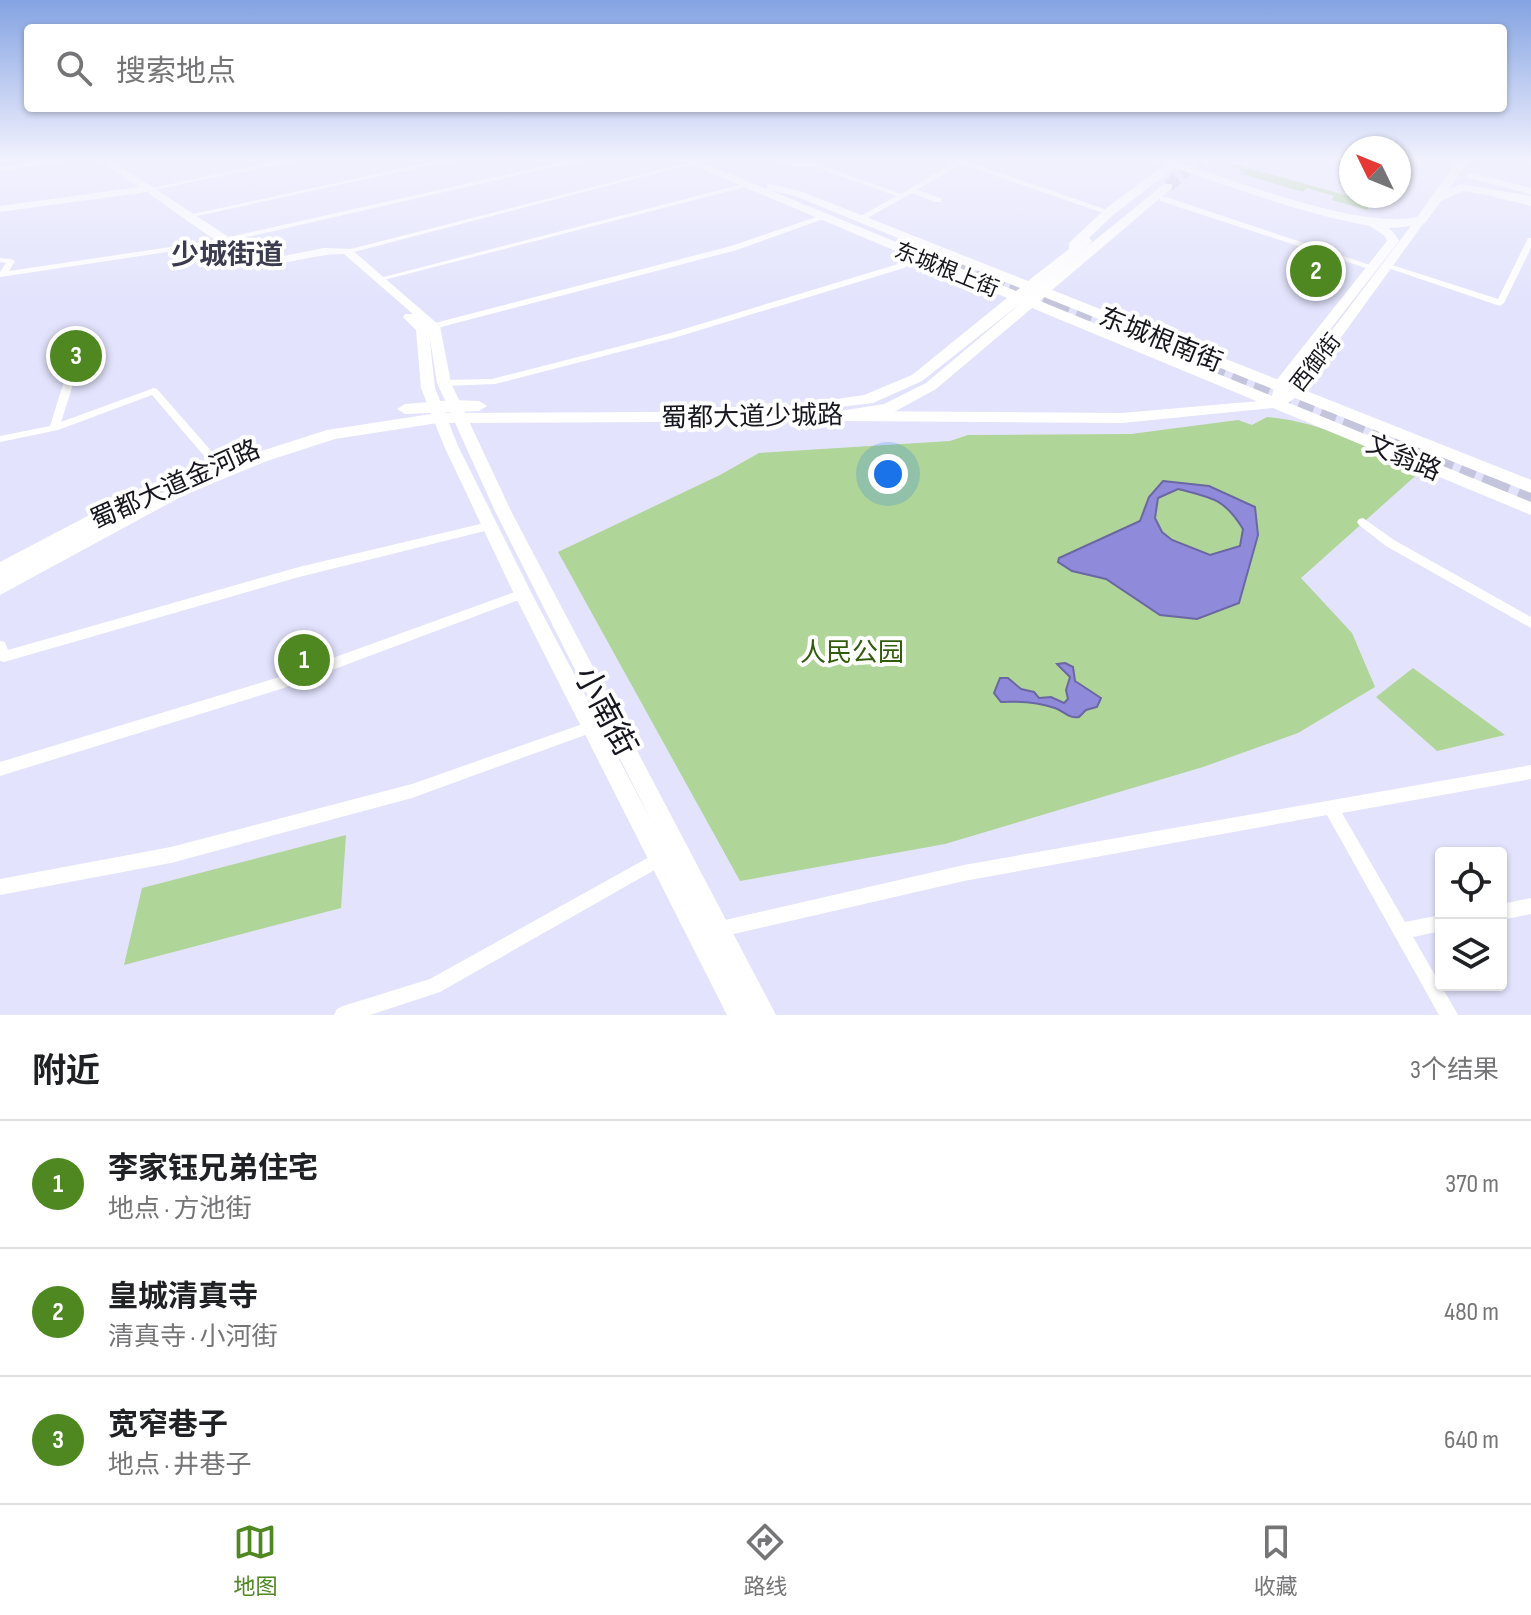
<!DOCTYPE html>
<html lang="zh">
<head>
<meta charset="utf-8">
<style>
  body { margin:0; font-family:"Sofia Sans Condensed","Noto Sans SC",sans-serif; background:#f2f2f2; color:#202124 }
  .controls { position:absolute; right:24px; bottom:24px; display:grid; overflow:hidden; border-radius:8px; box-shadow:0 2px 6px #0004 }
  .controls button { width:72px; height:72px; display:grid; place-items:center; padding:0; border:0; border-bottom:2px solid #e0e0e0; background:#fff; color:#202124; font:40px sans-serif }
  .compass { position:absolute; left:1339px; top:136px; width:72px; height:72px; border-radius:50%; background:#fff; box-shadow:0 2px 6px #0004; rotate:313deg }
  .you { position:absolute; left:888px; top:474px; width:28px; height:28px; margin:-20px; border:6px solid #fff; border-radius:50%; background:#1a73e8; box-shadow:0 0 0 12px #1a73e833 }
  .badge { display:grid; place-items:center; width:52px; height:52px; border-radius:50%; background:#4f8721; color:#fff; font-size:26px; font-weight:700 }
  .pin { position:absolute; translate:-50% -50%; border:4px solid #fff; box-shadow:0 2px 8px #0006 }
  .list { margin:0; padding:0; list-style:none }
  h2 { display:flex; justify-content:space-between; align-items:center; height:104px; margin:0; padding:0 32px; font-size:34px }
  h2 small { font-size:26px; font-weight:400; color:#757577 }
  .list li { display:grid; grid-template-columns:52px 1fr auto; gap:24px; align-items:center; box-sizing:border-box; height:128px; padding:0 32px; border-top:2px solid #e0e0e0 }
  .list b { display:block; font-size:30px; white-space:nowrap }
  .list p { margin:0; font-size:26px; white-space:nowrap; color:#757577 }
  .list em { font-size:26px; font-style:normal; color:#757577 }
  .icon { flex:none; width:44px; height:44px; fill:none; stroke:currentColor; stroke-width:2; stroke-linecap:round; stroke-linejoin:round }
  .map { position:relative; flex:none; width:1531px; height:1015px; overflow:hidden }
  .search { position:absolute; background:#fff; box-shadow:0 2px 6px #0004; left:24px; right:24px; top:24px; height:88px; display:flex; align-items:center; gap:20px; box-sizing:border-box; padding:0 28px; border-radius:8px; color:#757577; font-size:30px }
  .sheet { height:488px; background:#fff }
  nav { display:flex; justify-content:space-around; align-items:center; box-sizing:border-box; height:112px; border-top:2px solid #e0e0e0; background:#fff; font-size:22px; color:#757577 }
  nav a { display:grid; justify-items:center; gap:4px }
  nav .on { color:#4f8721 }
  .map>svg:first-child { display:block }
  .green { fill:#afd599 }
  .water { fill:#8f8ada; stroke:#6b67a2; stroke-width:2; fill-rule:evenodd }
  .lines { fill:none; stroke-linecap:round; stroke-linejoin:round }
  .primary-tunnel-far2 { stroke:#c4c4dc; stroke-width:12; stroke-dasharray:12 6; stroke-linecap:butt }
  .primary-tunnel-far1 { stroke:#c4c4dc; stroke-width:16; stroke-dasharray:16 8; stroke-linecap:butt }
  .primary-tunnel { stroke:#c4c4dc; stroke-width:20; stroke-dasharray:20 10; stroke-linecap:butt }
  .street { fill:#fff; fill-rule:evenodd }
  .secondary { fill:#fff; fill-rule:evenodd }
  .primary { fill:#fff; fill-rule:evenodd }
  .labels { text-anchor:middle; stroke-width:8; stroke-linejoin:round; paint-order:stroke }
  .far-street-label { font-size:22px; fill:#16161e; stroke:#fff }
  .street-label { font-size:26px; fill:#16161e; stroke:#fff }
  .park-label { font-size:26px; fill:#315c0a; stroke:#fff }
  .far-district-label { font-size:28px; font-weight:bold; fill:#3c3c50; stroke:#fff }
  .near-street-label { font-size:32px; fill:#16161e; stroke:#fff }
</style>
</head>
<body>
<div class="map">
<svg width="1531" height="1015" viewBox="0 0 1531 1015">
  <rect width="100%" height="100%" fill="#e3e3fd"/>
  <!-- green -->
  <path class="green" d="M1235 164 1366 201 1365 204 1370 206 1367 210 1332 200 1334 196 1307 188 1303 192 1242 174 1244 172 1232 167Z
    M1267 417C1321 421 1372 449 1422 470L1301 578 1352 633 1375 687 1298 733 1203 767 945 844 740 881 558 552 720 475 759 453 950 441 968 435 1131 434 1238 420 1252 425Z
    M1413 668 1505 735 1437 751 1376 697Z
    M346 835 341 908 124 965 142 888Z"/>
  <!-- water -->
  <path class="water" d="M1163 481 1209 486 1255 507 1258 535 1239 603 1197 619 1160 615 1106 579 1072 571 1058 562 1059 558 1140 521 1149 497ZM1178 489C1212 498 1224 498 1243 529L1240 546 1210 555 1172 540 1162 532 1155 518 1158 498Z
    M1065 663 1073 667 1075 681 1101 698 1097 707 1086 710 1079 717C1069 719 1064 711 1055 708 1037 702 1020 701 1001 702L994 693 1000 678H1008L1021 689 1034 692 1039 698 1051 697 1064 703 1068 699 1066 690 1070 677 1057 664Z"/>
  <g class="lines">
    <!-- primary-tunnel-far2 -->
    <path class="primary-tunnel-far2" d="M1168 186 1201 159
      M944 257 1060 304"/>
    <!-- primary-tunnel-far1 -->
    <path class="primary-tunnel-far1" d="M1055 302 1358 424
      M1348 427 1494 487"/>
    <!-- primary-tunnel -->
    <path class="primary-tunnel" d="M1489 485 1531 502"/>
    <!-- street -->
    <path class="street" d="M52 159H71L0 171V167Z
      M288 159H303L149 191 146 189Z
      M444 159H458L188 218 184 216Z
      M576 159H589L225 242 221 240 225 238Z
      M779 159H788L797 163 818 164 901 194 955 162 950 159H961L1113 212 1106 214 961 164 917 190 941 198V202H935L912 193 862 221 858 219 859 217 896 196 815 167H796Z
      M690 162 695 163 350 253 343 251Z
      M747 183 749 184V186L380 281 376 279Z
      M1160 197H1166L1376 267 1369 269 1160 201Z
      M819 216 826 218 737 250 437 328H431L430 326 431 324 731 246Z
      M1528 238H1531V248L1504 303 1500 306 1382 266 1389 264 1498 299Z
      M211 241H214V245L0 277V272L6 263 0 262V258L11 259 15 261 9 271Z
      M914 255 921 257 904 268 677 337 495 384 444 386 439 383 444 380 492 379 671 333 898 264Z
      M70 375 75 378 61 422 154 388 157 389 220 461 219 464H211L152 395 58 430 0 442V436L50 426 65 378Z
      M1363 518 1394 540 1531 617V628L1386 546 1359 525 1357 522 1359 519Z
      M489 522 493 523 495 526 493 529 299 577 4 662 0 661V641L5 642 8 650 299 567Z
      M523 589 527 591 529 594 527 597 284 688 0 776V762L283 676Z
      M594 720 599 722 601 726 599 730 412 798 171 863 0 895V879L171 847 412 784Z
      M1531 765V779L1342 813 1405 922 1441 915V931L1413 937 1458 1015H1439L1327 815 964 881 721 937 715 935 713 929 715 923 721 921 964 865Z
      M660 851 665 854 668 859 665 864 440 992 370 1015H334L337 1009 343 1006 430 979Z
      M1531 898V914L1501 920V904Z"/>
    <!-- secondary -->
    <path class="secondary" d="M98 159H110L259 257H279L324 248 351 249 440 326 451 383 511 511 776 1015H727L514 594 444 446 421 388 416 330 403 317 405 314H413L344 254C317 253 291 265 263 264 243 263 168 207 147 192L0 212V206L139 187ZM429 333 437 383 495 511 654 826 532 594 458 446 435 388Z
      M1472 173 1531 188V194L1468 178 1467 176Z
      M1498 192 1531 200V206L1494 197 1493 195Z
      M1417 218 1426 220 1300 394 1283 407 1122 423 845 421 838 416 845 411 1122 413 1271 400 1275 382 1387 241 1385 236 1368 225V221C1381 220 1394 230 1399 241L1287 385 1286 391Z"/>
    <!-- primary -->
    <path class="primary" d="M678 159H693L767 189V185L771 184 803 192 1028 281 1069 249V243L1105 209 1164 165 1151 159H1184L1180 163C1240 182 1358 229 1417 217L1459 159H1470L1449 189 1462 184 1531 196V202L1463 191 1441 201 1425 223C1407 227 1389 230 1370 226 1304 214 1238 189 1174 168L1113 215 1089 238 1092 241 1090 244 1040 285 1164 184H1172V188L1052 290 1531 480V493L1044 297 1040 301 1531 502V515L1032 308 936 389 894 412 840 421 438 423 335 439 267 461 186 494 0 595V562L143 487H155L158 491 153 497 255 453 327 430 438 413 840 411 884 404 926 383 1021 303 922 381 873 403 823 409 821 405 823 401 864 395 912 375 1007 298ZM769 190 795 196 1020 288 1016 291Z
      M454 400 479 401 487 406 479 411 405 414 397 409 405 404Z"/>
  </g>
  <!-- sky -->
  <linearGradient id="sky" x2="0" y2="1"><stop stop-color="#84a3e2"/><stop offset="0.53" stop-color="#f2f2fe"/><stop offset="1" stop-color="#f2f2fe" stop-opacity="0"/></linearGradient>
  <rect width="1531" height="301" fill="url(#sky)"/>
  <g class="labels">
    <!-- far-street labels -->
    <g class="far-street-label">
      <text transform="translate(947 269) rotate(22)" y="8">东城根上街</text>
      <text transform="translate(1315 362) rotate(-52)" y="8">西御街</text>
    </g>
    <!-- street labels -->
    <g class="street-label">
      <text transform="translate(1161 339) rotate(22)" y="9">东城根南街</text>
      <text transform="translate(752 416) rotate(-1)" y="9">蜀都大道少城路</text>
      <text transform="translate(1404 457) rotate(23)" y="9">文翁路</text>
      <text transform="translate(175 484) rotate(-24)" y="9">蜀都大道金河路</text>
    </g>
    <!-- park labels -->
    <g class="park-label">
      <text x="852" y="661">人民公园</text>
    </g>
    <!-- far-district labels -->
    <g class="far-district-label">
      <text x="227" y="264">少城街道</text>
    </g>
    <!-- near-street labels -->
    <g class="near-street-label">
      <text transform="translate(606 711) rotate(62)" y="11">小南街</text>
    </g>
  </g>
</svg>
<div class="controls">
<button><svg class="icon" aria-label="locate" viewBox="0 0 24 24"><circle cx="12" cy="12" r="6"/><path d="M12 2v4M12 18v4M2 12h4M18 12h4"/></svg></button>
<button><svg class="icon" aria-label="layers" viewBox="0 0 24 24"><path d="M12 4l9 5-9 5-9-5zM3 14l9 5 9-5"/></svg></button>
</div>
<svg class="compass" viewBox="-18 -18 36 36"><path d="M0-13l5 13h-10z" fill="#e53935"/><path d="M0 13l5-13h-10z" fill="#757577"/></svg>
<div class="you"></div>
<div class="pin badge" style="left:304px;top:660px">1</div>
<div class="pin badge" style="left:1316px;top:271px">2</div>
<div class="pin badge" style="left:76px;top:356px">3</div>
<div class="search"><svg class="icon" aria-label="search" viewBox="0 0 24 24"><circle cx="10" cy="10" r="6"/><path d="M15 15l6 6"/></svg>搜索地点</div>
</div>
<section class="sheet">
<h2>附近<small>3个结果</small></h2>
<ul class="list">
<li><span class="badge">1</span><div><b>李家钰兄弟住宅</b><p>地点 · 方池街</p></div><em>370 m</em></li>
<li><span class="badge">2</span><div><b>皇城清真寺</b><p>清真寺 · 小河街</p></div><em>480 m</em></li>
<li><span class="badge">3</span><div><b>宽窄巷子</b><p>地点 · 井巷子</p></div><em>640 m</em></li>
</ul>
</section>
<nav>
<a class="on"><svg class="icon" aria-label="map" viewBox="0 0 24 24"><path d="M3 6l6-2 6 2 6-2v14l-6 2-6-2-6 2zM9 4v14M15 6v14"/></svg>地图</a>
<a><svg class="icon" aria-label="directions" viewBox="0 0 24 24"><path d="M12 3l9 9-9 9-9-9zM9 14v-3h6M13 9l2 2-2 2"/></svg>路线</a>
<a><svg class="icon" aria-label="saved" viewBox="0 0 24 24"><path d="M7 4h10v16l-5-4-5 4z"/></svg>收藏</a>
</nav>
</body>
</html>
